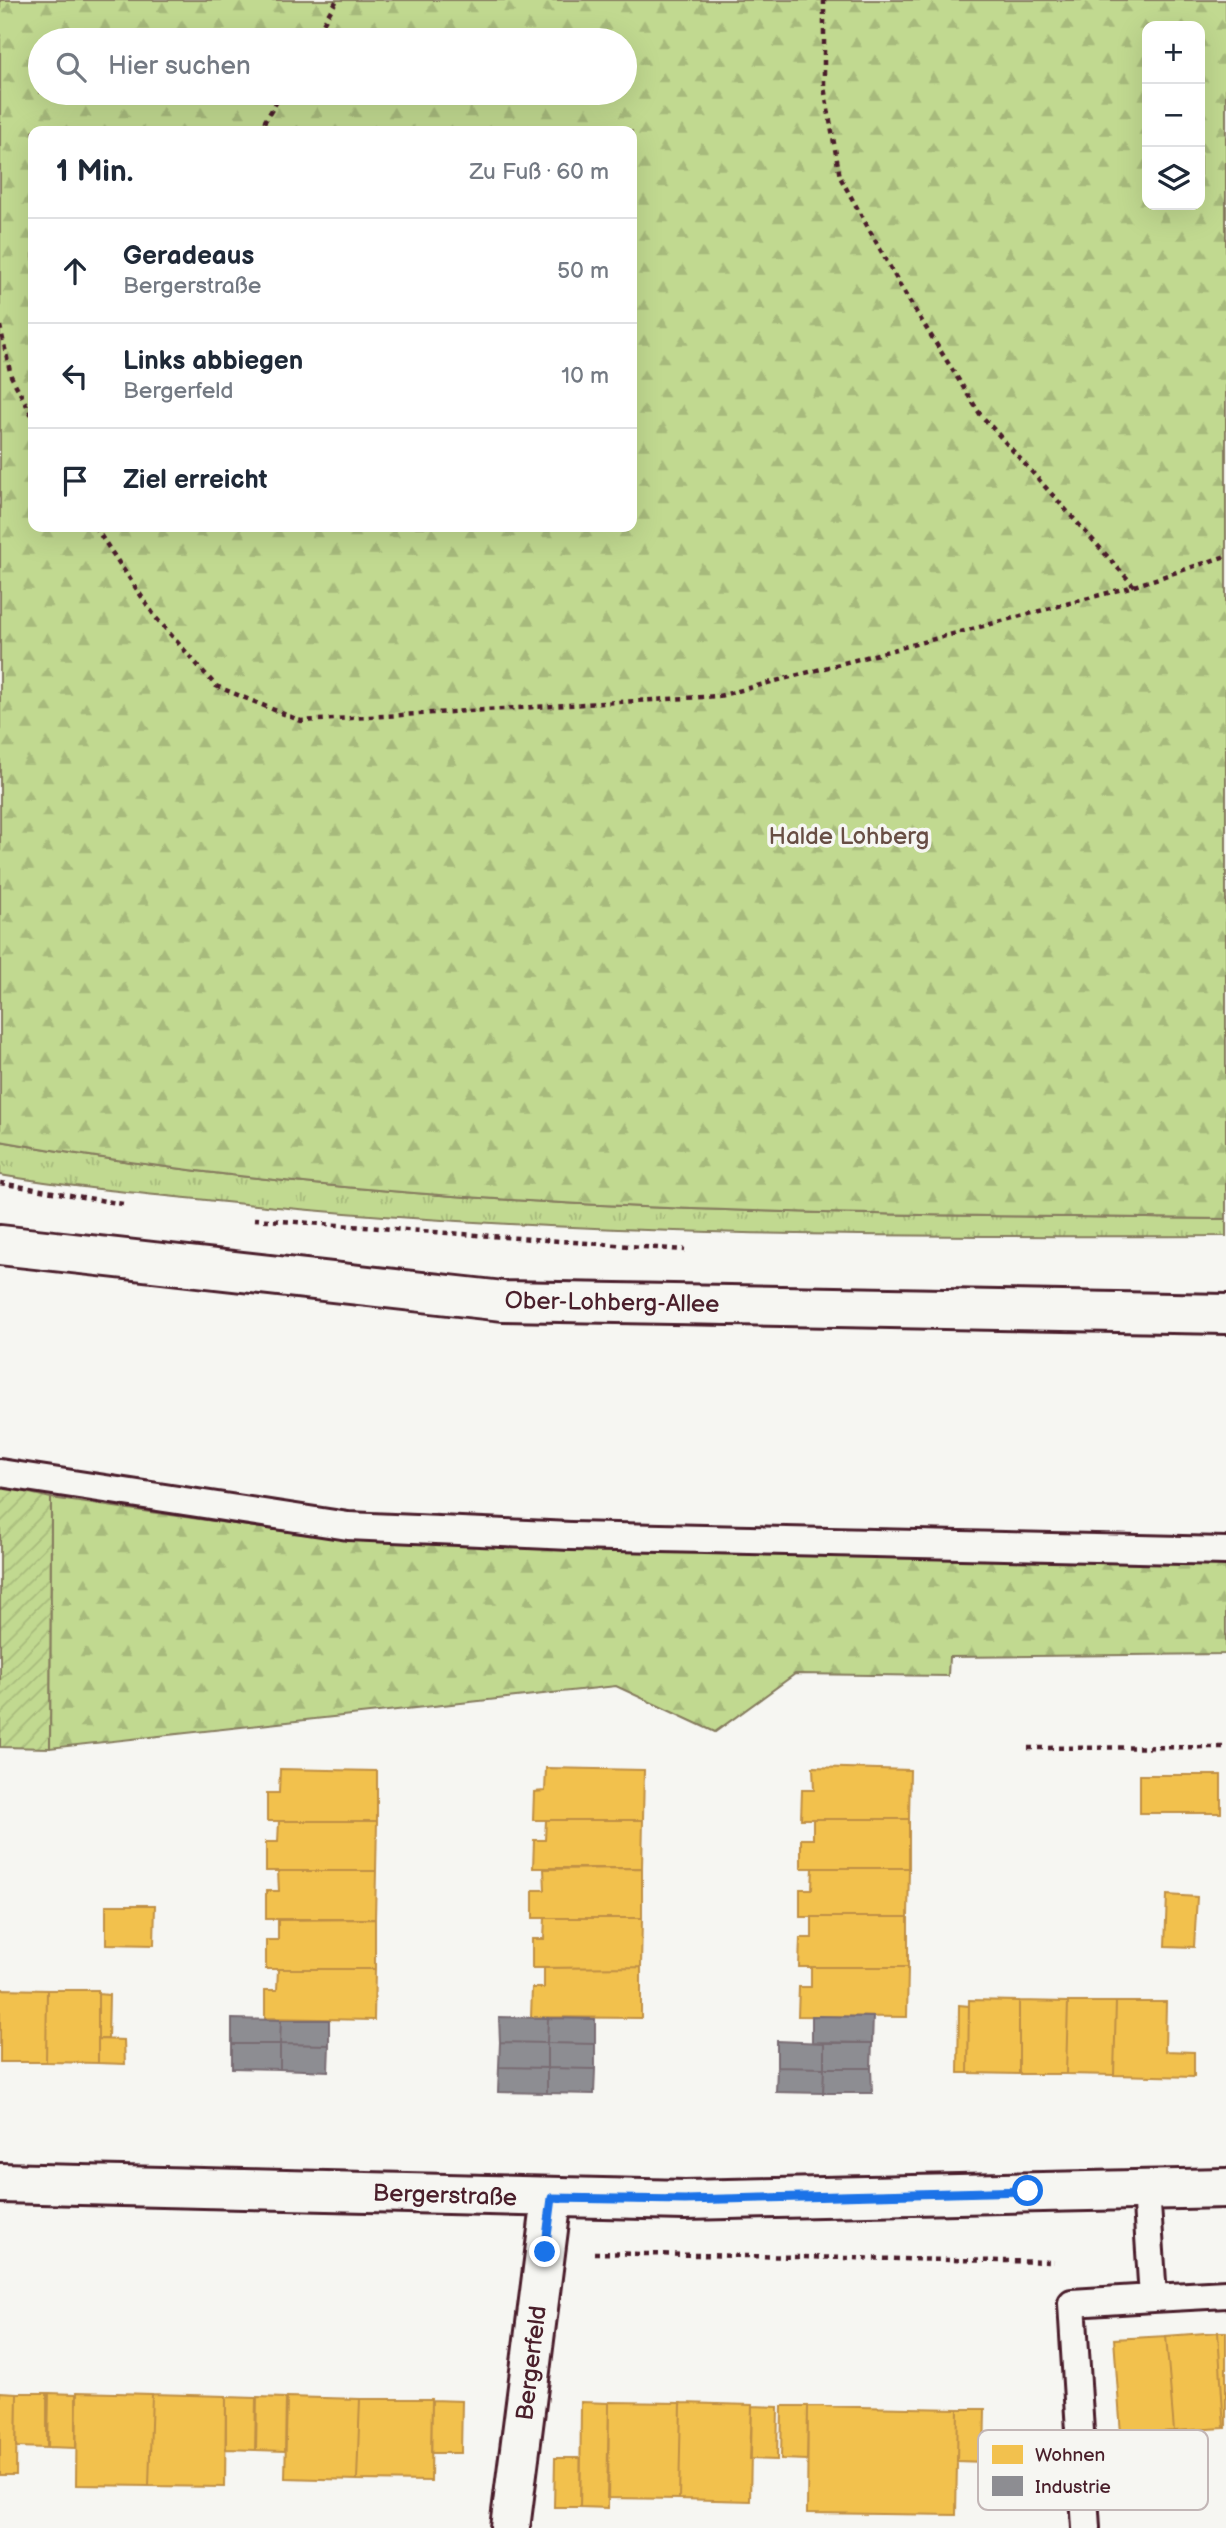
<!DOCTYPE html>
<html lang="de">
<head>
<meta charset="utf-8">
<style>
  body { margin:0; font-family:"Balsamiq Sans",sans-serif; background:#f2f2f3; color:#1f2937 }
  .controls { position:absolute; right:21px; top:21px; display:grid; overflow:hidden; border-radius:14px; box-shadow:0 7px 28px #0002 }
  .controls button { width:63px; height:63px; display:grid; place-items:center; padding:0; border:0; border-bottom:2px solid #e0e1e3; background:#fff; color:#1f2937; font:35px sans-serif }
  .stop { position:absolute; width:21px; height:21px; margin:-16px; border:5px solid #1a73e8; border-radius:50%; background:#fff }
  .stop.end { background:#1a73e8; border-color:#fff; box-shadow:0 2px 7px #0008 }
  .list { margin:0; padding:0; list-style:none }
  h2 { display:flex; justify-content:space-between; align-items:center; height:91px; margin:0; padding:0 28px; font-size:30px }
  h2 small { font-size:23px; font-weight:400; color:#747a83 }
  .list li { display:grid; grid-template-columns:46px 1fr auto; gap:21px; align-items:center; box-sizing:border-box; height:105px; padding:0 28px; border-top:2px solid #e0e1e3 }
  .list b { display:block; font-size:26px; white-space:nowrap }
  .list p { margin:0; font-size:23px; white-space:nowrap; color:#747a83 }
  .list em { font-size:23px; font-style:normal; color:#747a83 }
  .icon { flex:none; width:38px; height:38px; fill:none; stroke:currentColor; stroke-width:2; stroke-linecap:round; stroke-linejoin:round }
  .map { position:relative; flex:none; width:1226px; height:2528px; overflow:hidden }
  .search { position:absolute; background:#fff; box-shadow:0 7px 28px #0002; left:28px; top:28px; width:609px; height:77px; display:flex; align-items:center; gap:18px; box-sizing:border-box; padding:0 24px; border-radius:38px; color:#747a83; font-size:26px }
  .panel { position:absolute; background:#fff; box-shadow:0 7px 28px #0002; left:28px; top:126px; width:609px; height:406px; border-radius:14px }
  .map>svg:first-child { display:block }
  .grass { fill:url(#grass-tufts); stroke:#867c5e; stroke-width:2 }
  .forest { fill:url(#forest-firs); stroke:#867c5e; stroke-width:2; fill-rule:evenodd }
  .garden { fill:url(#garden-furrows); stroke:#867c5e; stroke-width:2 }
  .homes { fill:#f2c14e; stroke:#c09044; stroke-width:2 }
  .industry { fill:#8d8d92; stroke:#796c73; stroke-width:2 }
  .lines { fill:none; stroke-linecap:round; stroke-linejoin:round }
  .lane-casing { stroke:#4a1f2b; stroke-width:32 }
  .street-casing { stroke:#4a1f2b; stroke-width:44 }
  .secondary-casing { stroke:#4a1f2b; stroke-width:44 }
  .path { stroke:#4a1f2b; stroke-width:4.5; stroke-dasharray:5 5; stroke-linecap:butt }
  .lane { stroke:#f6f6f2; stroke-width:26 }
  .street { stroke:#f6f6f2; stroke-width:38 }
  .secondary { stroke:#f6f6f2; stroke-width:38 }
  .route { stroke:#1a73e8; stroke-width:9 }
  .labels { text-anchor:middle; stroke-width:7; stroke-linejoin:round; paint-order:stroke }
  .park-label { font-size:24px; fill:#684e44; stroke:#f6f6f2 }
  .street-label { font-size:24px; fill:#4a1f2b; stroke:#f6f6f2 }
  .key { fill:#f6f6f2; stroke:#c2b6b6; stroke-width:2 }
  .key-label { font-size:19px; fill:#4a1f2b }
</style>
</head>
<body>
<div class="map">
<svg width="1226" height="2528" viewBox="0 0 1226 2528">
  <defs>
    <pattern id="grass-tufts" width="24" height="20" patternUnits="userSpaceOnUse" patternTransform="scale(1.75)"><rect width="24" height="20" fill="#c1d990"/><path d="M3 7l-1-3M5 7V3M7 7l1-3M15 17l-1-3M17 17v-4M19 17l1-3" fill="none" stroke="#a7ba7c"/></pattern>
    <pattern id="forest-firs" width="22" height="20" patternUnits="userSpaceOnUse" patternTransform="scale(1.75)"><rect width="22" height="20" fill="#c1d990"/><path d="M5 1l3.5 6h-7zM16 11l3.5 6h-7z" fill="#a7ba7c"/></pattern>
    <pattern id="garden-furrows" width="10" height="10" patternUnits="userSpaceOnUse" patternTransform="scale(1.75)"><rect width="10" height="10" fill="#c1d990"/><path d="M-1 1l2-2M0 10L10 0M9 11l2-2" fill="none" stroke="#a7ba7c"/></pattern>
  </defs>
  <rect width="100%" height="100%" fill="#f6f6f2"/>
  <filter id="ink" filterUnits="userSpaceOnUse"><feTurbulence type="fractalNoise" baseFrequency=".0143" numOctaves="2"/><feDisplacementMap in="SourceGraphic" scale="14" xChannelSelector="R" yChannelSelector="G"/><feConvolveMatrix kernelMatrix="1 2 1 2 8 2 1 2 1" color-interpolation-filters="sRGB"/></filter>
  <g filter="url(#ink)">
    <!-- grass -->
    <path class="grass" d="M0 1141C404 1214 817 1214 1226 1219V1236C899 1237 571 1237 245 1204 163 1195 81 1189 0 1175Z"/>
    <!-- forest -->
    <path class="forest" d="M0 0H1226V1219C817 1214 404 1214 0 1141ZM1147 26H1200V205H1147ZM40 40H625V93H40ZM33 131H632V527H33Z
      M51 1498 333 1538 579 1551 1226 1559V1654L949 1657 948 1676 795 1674 715 1732 616 1686 50 1748Z"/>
    <!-- garden -->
    <path class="garden" d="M0 1486 51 1498 50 1748 0 1747Z"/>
    <!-- homes -->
    <path class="homes" d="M813 1767 910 1770 909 1819H801L802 1790H814Z
      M546 1768 644 1770 643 1820H533L534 1792 545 1791Z
      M280 1769 377 1771V1821H267V1793H279Z
      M1140 1775H1221V1813H1140Z
      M813 1819H909V1868H801V1839H813Z
      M546 1820H643L642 1868H533L534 1840H545Z
      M279 1821H377L376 1871H266V1842H278Z
      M642 1868V1918H533V1890H545L544 1869Z
      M813 1868H909L908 1917H800V1889H812Z
      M278 1871H376L375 1919H266V1891H279Z
      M1167 1895 1197 1897 1194 1947 1165 1946Z
      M106 1905H155L154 1945 106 1944Z
      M812 1917H908V1967H799L800 1938H812Z
      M545 1918H642L641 1967 532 1968V1939H544Z
      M375 1919V1969H266V1940H278V1920Z
      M641 1967V2018L531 2017 532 1988H544V1968Z
      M811 1967H908L907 2017 798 2016 799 1987H811Z
      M278 1969H375L374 2020 265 2018V1990H277Z
      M0 1989 47 1990 46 2062H0Z
      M47 1990H98V2063L46 2062Z
      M98 1994 109 1995 108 2039H98Z
      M969 2000 1019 2001V2074L968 2073Z
      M1019 2001 1068 2002 1066 2074H1019Z
      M1068 2002H1116L1114 2075 1066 2074Z
      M1116 2002H1166L1165 2051 1194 2052V2077L1114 2075Z
      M959 2005 969 2006 968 2073H958Z
      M98 2039 124 2040 125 2064 98 2063Z
      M1218 2332H1226V2428H1224Z
      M1218 2332 1224 2428 1174 2431 1166 2336Z
      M1166 2336 1174 2431 1121 2434 1114 2339Z
      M0 2392 17 2393 16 2475H0Z
      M77 2392 152 2394 149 2486 76 2485Z
      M17 2393H47V2448L16 2447Z
      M49 2393 76 2394V2448L48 2447Z
      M152 2394 226 2396 225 2487 149 2486Z
      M226 2397 256 2398 255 2450 226 2449Z
      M257 2397 286 2398 285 2451 256 2450Z
      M287 2397 360 2399 357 2480 285 2478Z
      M360 2399H432L431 2481 357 2480Z
      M432 2400 462 2401 461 2453H431Z
      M581 2402 609 2403 608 2508 580 2507Z
      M609 2402 681 2403 679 2499 607 2498Z
      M681 2403 752 2405 750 2501 679 2499Z
      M752 2406 778 2407 777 2460 750 2459Z
      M782 2406H808L807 2460 781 2459Z
      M808 2406 958 2409 956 2515 807 2513Z
      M958 2409H985L984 2462 957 2461Z
      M555 2458H581L580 2507H554Z"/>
    <!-- industry -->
    <path class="industry" d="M812 2016 873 2017 872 2043 812 2042Z
      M499 2017 548 2018 547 2043 500 2042Z
      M548 2018 595 2019V2044L547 2043Z
      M232 2019 281 2020 280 2044H232Z
      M281 2020H329V2045L280 2044Z
      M777 2041 824 2043V2068L777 2067Z
      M500 2042 547 2043V2068L499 2067Z
      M547 2043 595 2044V2069L547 2068Z
      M824 2043H872L871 2068H824Z
      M232 2044H280V2069L232 2068Z
      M280 2044 329 2045 328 2071 280 2069Z
      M499 2067 547 2068V2093L498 2092Z
      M777 2067 824 2068 823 2093 776 2092Z
      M547 2068 595 2069 594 2094 547 2093Z
      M824 2068H871L872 2093H823Z"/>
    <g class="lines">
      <defs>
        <path id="lane" d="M0 1473 348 1526 571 1536 1226 1551
          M1146 2189 1153 2298 1226 2294
          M1086 2528 1072 2303 1153 2298"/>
        <path id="street" d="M510 2528 552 2198"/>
        <path id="secondary" d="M0 1245 503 1301 1226 1314
          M0 2183 685 2200 1226 2188"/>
      </defs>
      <!-- lane casing -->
      <use href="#lane" class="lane-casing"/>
      <!-- street casing -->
      <use href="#street" class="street-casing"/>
      <!-- secondary casing -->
      <use href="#secondary" class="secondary-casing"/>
      <!-- path -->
      <path class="path" d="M824 0V87L840 177 905 294 980 414 1134 586
        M313 40 337 0
        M259 131 282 93
        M0 326 11 376 33 417
        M95 527 156 618 216 686 301 721 719 696 1134 586 1226 556
        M0 1183 123 1204
        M254 1219 685 1250
        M1028 1748 1226 1747
        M594 2253 1054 2262"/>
      <!-- lane -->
      <use href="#lane" class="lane"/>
      <!-- street -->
      <use href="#street" class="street"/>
      <!-- secondary -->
      <use href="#secondary" class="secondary"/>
    </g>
  </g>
  <g class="lines" filter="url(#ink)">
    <!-- route -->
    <path class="route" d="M545 2252 552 2198 685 2200 1028 2191"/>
  </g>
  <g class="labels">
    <!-- park labels -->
    <g class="park-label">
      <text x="849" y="844">Halde Lohberg</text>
    </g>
    <!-- street labels -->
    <g class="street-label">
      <text transform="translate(612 1302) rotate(1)" y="8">Ober-Lohberg-Allee</text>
      <text transform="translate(445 2195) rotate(2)" y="8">Bergerstraße</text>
      <text transform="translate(531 2363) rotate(-83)" y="8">Bergerfeld</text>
    </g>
  </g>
  <!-- legend -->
  <rect x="978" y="2430" width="230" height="80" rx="10" class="key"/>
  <rect x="992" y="2445" width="31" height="19" fill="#f2c14e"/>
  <rect x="992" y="2476" width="31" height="20" fill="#8d8d92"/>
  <g class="key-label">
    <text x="1035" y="2461">Wohnen</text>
    <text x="1035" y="2493">Industrie</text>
  </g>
</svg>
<div class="controls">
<button>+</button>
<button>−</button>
<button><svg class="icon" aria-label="layers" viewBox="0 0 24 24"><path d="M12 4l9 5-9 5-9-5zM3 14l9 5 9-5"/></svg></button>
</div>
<div class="stop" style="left:1028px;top:2191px"></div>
<div class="stop end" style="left:545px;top:2252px"></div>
<div class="search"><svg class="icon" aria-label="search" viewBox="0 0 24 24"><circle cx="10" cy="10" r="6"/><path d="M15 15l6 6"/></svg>Hier suchen</div>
<section class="panel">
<h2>1 Min.<small>Zu Fuß · 60 m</small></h2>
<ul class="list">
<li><svg class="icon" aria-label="ahead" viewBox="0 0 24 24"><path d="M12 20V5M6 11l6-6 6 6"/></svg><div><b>Geradeaus</b><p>Bergerstraße</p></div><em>50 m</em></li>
<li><svg class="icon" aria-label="left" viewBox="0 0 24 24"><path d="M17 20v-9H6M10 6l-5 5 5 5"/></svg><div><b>Links abbiegen</b><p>Bergerfeld</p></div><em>10 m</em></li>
<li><svg class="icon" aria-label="arrive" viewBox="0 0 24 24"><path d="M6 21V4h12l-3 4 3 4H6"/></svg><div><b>Ziel erreicht</b></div></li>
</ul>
</section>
</div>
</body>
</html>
